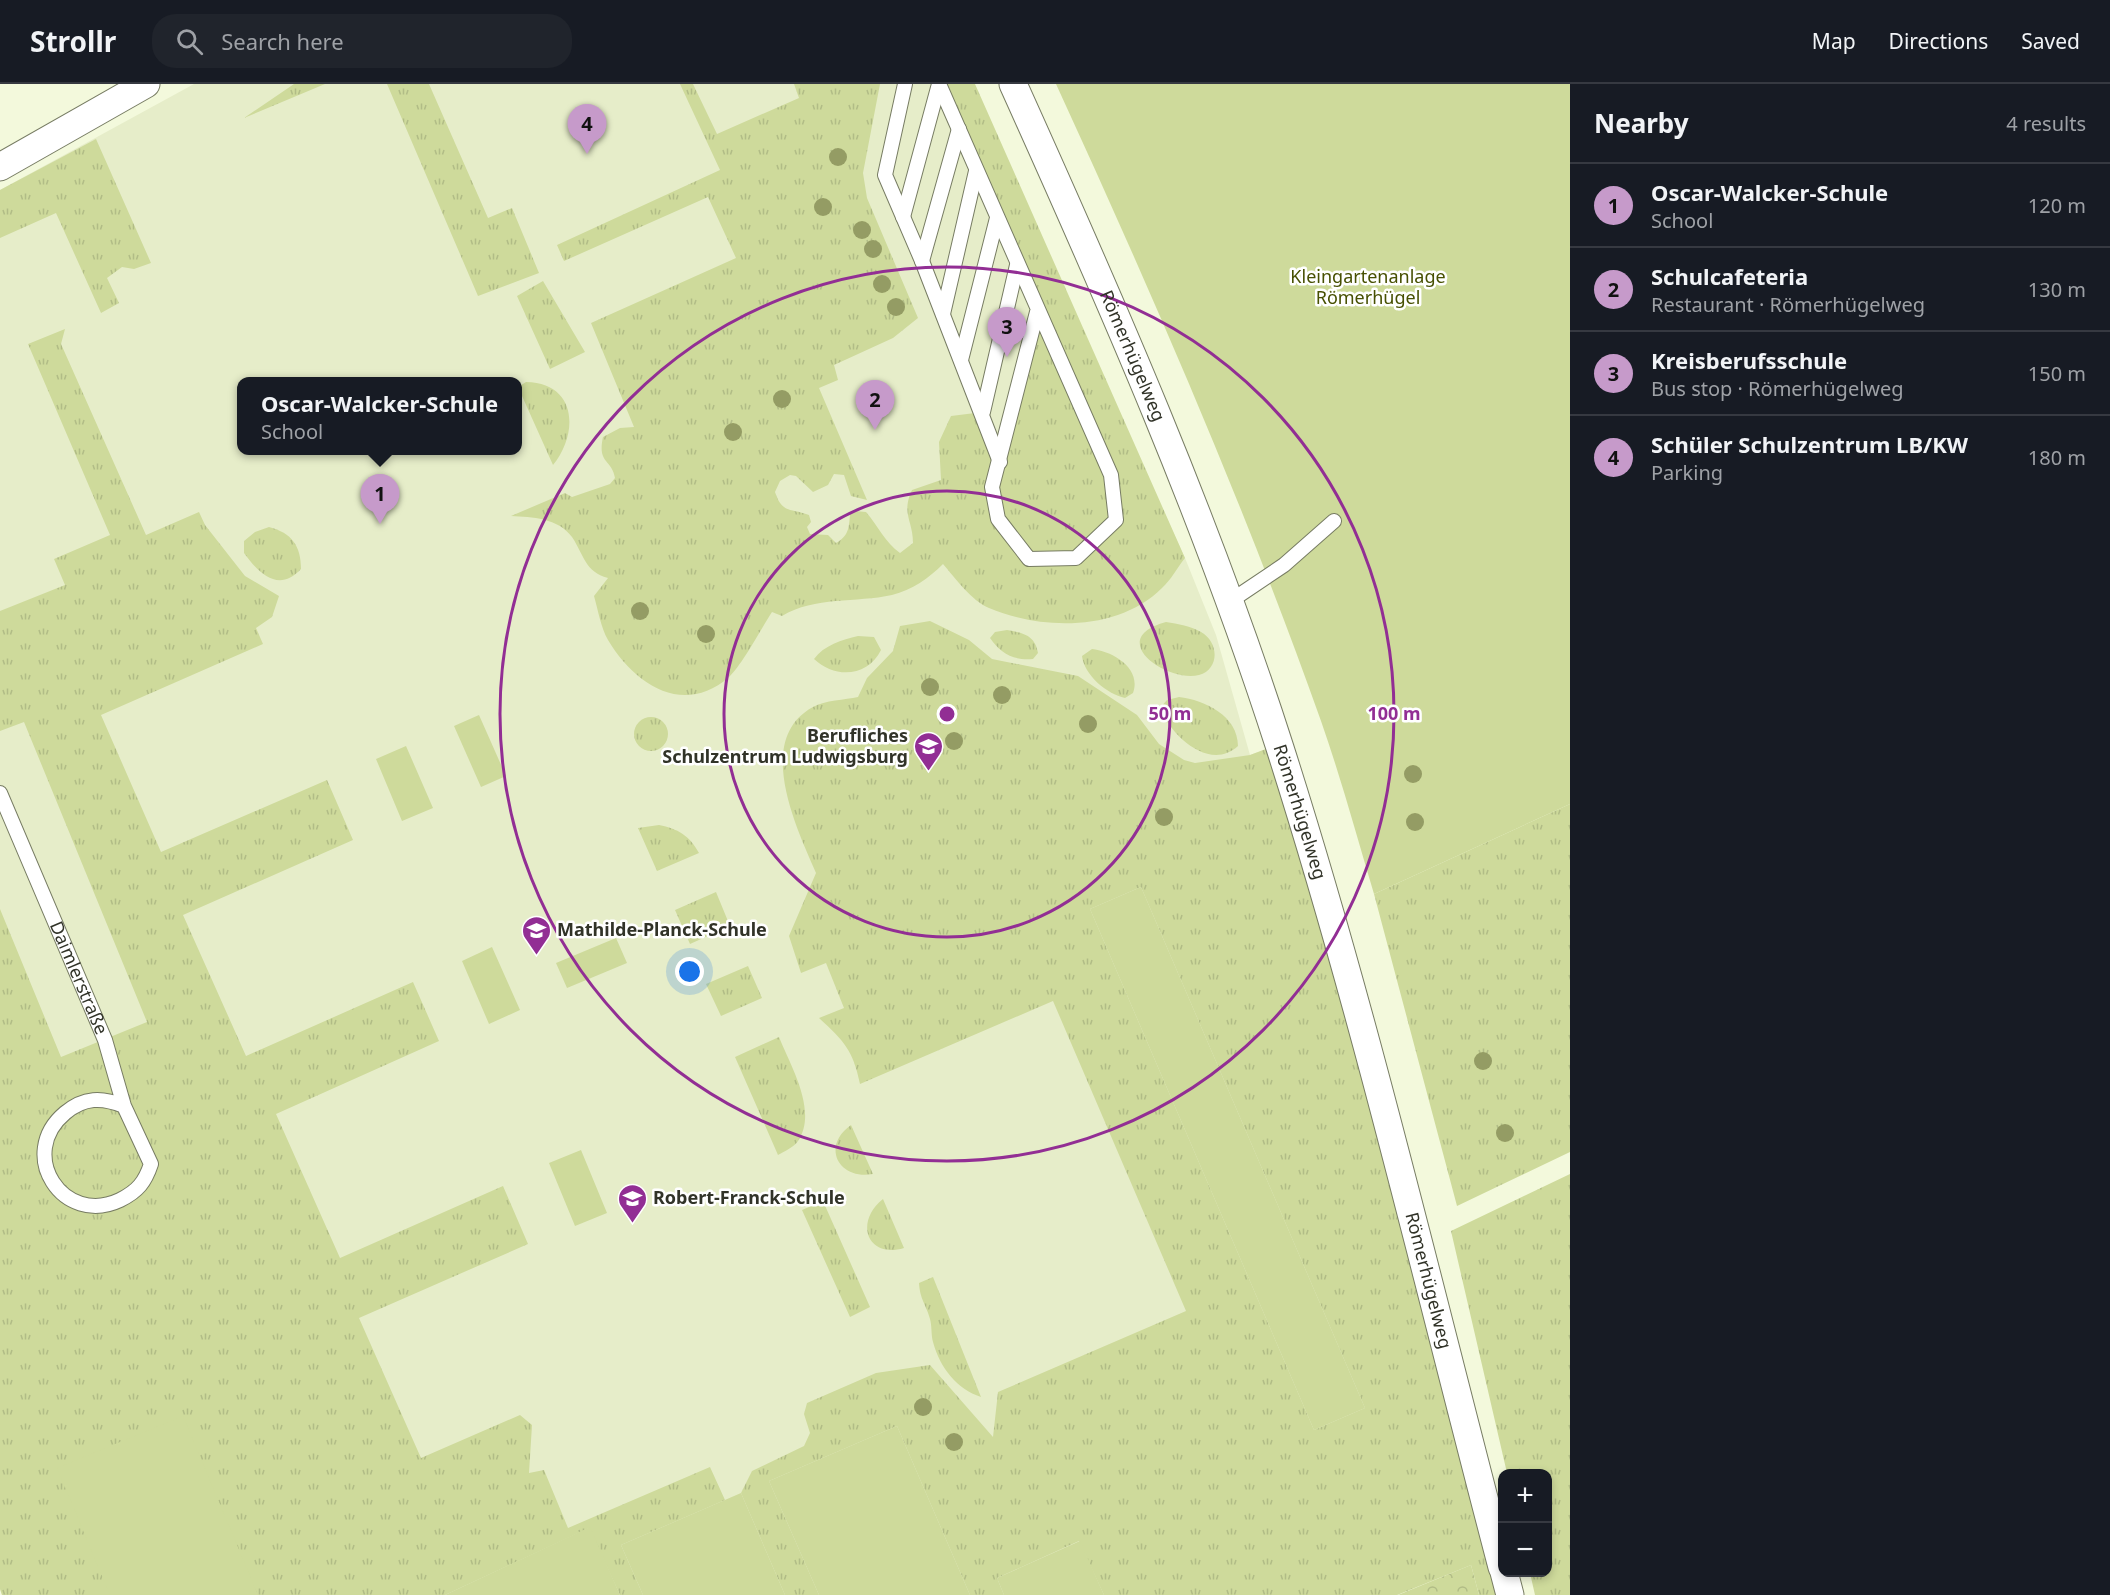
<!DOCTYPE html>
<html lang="en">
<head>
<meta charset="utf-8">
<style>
  body { margin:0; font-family:"Noto Sans",sans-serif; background:#20242c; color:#f1f3f6 }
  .controls { position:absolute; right:18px; bottom:18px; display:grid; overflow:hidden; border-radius:12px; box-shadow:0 3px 9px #0003 }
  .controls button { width:54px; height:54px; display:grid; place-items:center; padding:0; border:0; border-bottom:2px solid #363941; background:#171b24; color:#f1f3f6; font:30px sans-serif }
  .you { position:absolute; left:690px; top:888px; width:21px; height:21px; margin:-15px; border:4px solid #fff; border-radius:50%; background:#1a73e8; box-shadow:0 0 0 9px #1a73e833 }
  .badge { display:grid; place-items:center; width:39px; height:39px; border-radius:50%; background:#c69aca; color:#111; font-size:20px; font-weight:700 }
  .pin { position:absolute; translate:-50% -50px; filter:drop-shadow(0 2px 3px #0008) }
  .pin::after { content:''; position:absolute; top:32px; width:21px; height:18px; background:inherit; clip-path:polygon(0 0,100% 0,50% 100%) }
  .popup { position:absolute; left:237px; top:293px; width:285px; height:78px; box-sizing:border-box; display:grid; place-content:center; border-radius:12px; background:#171b24; filter:drop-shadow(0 2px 4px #0005); font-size:20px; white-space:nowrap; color:#9ea1a6 }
  .popup b { font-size:22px; color:#f1f3f6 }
  .popup::after { content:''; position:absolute; left:50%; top:100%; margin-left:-12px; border:12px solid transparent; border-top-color:#171b24 }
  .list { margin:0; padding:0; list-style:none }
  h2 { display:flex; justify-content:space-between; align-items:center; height:78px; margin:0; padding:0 24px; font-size:26px }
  h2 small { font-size:20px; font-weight:400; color:#9ea1a6 }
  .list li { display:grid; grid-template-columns:39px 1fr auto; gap:18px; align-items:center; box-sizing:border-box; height:84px; padding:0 24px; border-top:2px solid #363941 }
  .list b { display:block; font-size:22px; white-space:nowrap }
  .list p { margin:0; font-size:20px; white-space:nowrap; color:#9ea1a6 }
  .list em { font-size:20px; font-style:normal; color:#9ea1a6 }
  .icon { flex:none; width:33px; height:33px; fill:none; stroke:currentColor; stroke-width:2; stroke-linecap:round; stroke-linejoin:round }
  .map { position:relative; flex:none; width:1570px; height:1511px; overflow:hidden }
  header { display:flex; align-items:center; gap:36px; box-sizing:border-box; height:84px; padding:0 30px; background:#171b24; border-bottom:2px solid #363941 }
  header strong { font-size:28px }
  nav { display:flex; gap:33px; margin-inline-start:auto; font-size:21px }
  .search { width:420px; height:54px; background:#20242c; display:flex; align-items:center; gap:15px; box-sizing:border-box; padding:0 21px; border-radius:24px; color:#9ea1a6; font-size:22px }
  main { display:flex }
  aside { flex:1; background:#171b24 }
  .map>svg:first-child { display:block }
  .built { fill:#e6edc9; fill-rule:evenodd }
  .grass { fill:url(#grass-tufts); fill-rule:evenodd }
  .forest { fill:url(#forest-crowns) }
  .garden { fill:#ceda9b }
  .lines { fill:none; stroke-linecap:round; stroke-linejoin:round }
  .service-casing { stroke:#777c63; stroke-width:16 }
  .minor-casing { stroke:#777c63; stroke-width:29 }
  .service { stroke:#fff; stroke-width:14 }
  .minor { stroke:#fff; stroke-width:27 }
  .tree { fill:#949c64 }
  .ring { fill:none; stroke:#922e94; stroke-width:3 }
  .labels { text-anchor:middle; stroke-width:5; stroke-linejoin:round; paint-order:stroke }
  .park-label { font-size:18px; fill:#475002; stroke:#fff }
  .street-label { font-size:18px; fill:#313328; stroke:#fff }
  .poi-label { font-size:18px; font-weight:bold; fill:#313328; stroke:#fff; text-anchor:start }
  .centre { fill:#922e94; stroke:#fff; stroke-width:3 }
  .ring-label { font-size:18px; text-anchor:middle; font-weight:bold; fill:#922e94; stroke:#fff; stroke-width:5; stroke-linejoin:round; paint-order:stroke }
</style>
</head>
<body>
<header>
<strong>Strollr</strong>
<div class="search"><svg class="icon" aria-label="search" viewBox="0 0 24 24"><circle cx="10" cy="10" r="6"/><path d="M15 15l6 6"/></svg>Search here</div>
<nav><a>Map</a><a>Directions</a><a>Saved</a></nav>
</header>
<main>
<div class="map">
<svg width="1570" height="1511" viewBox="0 0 1570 1511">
  <defs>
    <pattern id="grass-tufts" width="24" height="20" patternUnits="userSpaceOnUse" patternTransform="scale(1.5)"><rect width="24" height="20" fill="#ceda9b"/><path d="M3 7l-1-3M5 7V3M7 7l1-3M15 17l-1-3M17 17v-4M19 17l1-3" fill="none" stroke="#b1bc86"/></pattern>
    <pattern id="forest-crowns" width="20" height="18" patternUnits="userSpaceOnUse" patternTransform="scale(1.5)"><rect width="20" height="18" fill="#ceda9b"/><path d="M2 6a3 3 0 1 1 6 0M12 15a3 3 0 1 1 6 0" fill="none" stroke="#b1bc86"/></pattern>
  </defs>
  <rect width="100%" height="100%" fill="#f3f9dc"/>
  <!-- built -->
  <path class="built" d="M194 0H968L1185 474 1216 551 1250 671 1279 660 1471 1481 1397 1511H2L0 1505V106ZM242 298H518V366H242Z"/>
  <!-- grass -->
  <path class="grass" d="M294 0H325L244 34Z
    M387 0H429L488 134 512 124 539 189 478 212Z
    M680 0H693L717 50 799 14 794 0H880L863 89 867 114 918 234 893 254 834 281 838 296 819 304 867 416 851 412 844 391 834 390 828 401 813 408 796 392 790 391 780 397 775 408C782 430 791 424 809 431L811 438 807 443 810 450 828 451 836 459C849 452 849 443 850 430L855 427 866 428C878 442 885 458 900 469L913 459C913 436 901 430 912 406L941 396 939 358 951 332 983 328 1000 376 1037 228 939 0H975L1185 474C1177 484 1171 496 1162 504 1119 547 1043 547 989 524 972 517 955 494 943 480 929 494 912 506 892 511 856 519 815 512 782 532L772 528C761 545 742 581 729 593 683 633 634 600 608 556 601 544 598 526 594 512L608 494C585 488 584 471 572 453 558 434 532 433 511 432L565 409 572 413 610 400 615 394C612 375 597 380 603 353L620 344 634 343 591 239 736 174 708 113 564 177 557 161 720 86Z
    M96 55 151 179 134 185 122 183 107 194 119 219 101 229 56 129 0 154V106Z
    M543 197 585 268 550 285 517 212Z
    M65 245 61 260 146 451 199 428 205 441 245 492 279 512 272 533 256 544 263 560 101 631 161 768 327 696 353 756 183 831 246 972 413 898 439 957 276 1030 340 1174 503 1102 528 1160 359 1234 421 1374 520 1331 532 1341 529 1389 544 1386 568 1444 710 1383 725 1416 621 1461 643 1511H620L589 1444 445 1511H2L0 1505V825L61 973 147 938 24 638 0 647V527L65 501 54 475 110 451 28 260Z
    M526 298C577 299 579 349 553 381L518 303Z
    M269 443C292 449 301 462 301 485 279 509 259 490 244 469V457L255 448Z
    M930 537 969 556 992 575 1078 592 1137 631 1159 660 1184 676 1195 679 1250 671 1279 660 1510 1511H1479L1471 1481 1397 1511H1104L1079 1457 997 1494 1004 1511H970L897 1342 769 1397 819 1511H785L741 1409 752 1387 804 1362 810 1349 804 1330 807 1319 876 1289 930 1281 993 1353 998 1308 1186 1227 1053 917 860 1000C853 966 844 957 819 934L844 924 826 879 801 889 789 852 816 789C796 743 754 655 813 623 825 616 845 616 858 613L867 594 893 567 900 542ZM1141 803 1365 1324 1314 1346 1090 825Z
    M1166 538C1178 540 1191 542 1201 548 1219 558 1220 585 1199 591 1167 599 1104 555 1166 538Z
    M1007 546C1023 549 1035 551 1038 569L1033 575C1014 577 1000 569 990 554L995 548Z
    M858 552 874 553 881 566C868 593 835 595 814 575 824 561 842 556 858 552Z
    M1092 565C1112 567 1142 584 1133 609L1125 614C1107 610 1084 591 1082 572Z
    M1179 613C1205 616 1238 632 1238 662 1210 688 1171 652 1160 624L1167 616Z
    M634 650a17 17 0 1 1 34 0a17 17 0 1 1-34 0Z
    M1570 720V1068L1457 1122 1374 810Z
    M659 741C678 745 689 751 699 769L657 787 638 744Z
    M716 808 730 842 690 860 675 826Z
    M748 882 762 914 721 932 706 900Z
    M779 953C791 983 818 1027 798 1057 794 1063 785 1067 778 1071L735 973Z
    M851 1041 873 1090C838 1096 821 1062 851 1041Z
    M1570 1090V1511H1535L1530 1489 1548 1488V1390L1507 1389 1451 1147Z
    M883 1115 904 1164C867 1175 854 1138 883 1115Z
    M823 1117 870 1223 850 1233 802 1126Z
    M933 1193 981 1313C957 1305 940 1284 933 1258 931 1251 932 1242 930 1235 926 1220 920 1216 919 1199Z"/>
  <!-- forest -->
  <path class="forest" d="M1471 1481 1479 1511H1398Z"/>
  <!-- garden -->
  <path class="garden" d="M1056 0H1570V720L1374 810C1357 753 1341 694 1321 637 1244 420 1152 209 1056 0Z
    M479 631 506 692 481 703 454 642Z
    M406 662 433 724 402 737 376 675Z
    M1141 803 1365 1324 1314 1346 1090 825Z
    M616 854 627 879 567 904 556 879Z
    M492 863 520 926 489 940 462 877Z
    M581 1066 607 1129 575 1142 549 1079Z
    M183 1332 258 1511H110L57 1384Z
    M897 1342 970 1511H819L769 1397Z
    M741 1409 785 1511H643L621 1461Z
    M590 1443 620 1511H445Z
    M1080 1457 1104 1511H1004L997 1494Z"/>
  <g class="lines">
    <defs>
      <g id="service">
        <path d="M905 0 885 91 922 177 1000 378"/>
        <path d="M939 0 1111 391 1116 436 1076 474 1029 475 998 435 992 403 1037 228"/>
        <path d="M903 133 939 0"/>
        <path d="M922 177 959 45"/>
        <path d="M943 230 976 87"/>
        <path d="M961 276 997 134"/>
        <path d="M983 328 1017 181"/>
        <path d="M1229 518 1284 481 1334 437"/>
        <path id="s1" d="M0 709 105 956 124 1022 151 1080C145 1098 138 1107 120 1116 63 1143 16 1070 65 1029 84 1013 102 1013 124 1022"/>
      </g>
      <g id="minor">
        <path id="s2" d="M1013 0C1111 217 1207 436 1280 664 1366 933 1430 1210 1502 1483"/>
        <path d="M0 83 146 0"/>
        <path d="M1504 1488 1510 1511"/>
      </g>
    </defs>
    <!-- service casing -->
    <use href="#service" class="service-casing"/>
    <!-- minor casing -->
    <use href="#minor" class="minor-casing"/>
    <!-- service -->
    <use href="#service" class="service"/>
    <!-- minor -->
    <use href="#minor" class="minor"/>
  </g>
  <!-- trees -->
  <g class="tree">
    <circle cx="838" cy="73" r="9"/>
    <circle cx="823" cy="123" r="9"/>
    <circle cx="862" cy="146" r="9"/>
    <circle cx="873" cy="165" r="9"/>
    <circle cx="882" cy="200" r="9"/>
    <circle cx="896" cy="223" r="9"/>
    <circle cx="782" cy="315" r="9"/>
    <circle cx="733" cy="348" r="9"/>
    <circle cx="640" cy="527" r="9"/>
    <circle cx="706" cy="550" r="9"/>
    <circle cx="930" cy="603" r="9"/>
    <circle cx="1002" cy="611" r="9"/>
    <circle cx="1088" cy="640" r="9"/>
    <circle cx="954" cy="657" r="9"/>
    <circle cx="1413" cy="690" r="9"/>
    <circle cx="1164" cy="733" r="9"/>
    <circle cx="1415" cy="738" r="9"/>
    <circle cx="1483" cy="977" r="9"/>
    <circle cx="1505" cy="1049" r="9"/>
    <circle cx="923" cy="1323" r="9"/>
    <circle cx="954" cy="1358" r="9"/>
  </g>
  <!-- distance rings -->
  <g class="ring">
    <circle cx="947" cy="630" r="223"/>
    <circle cx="947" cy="630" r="447"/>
  </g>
  <!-- icons -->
  <defs>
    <symbol id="school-pin" viewBox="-11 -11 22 30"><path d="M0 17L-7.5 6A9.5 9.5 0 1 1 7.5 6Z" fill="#922e94" stroke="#fff"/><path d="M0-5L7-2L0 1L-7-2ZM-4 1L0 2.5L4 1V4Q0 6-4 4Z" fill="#fff"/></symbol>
  </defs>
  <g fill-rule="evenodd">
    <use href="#school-pin" x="912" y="646" width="33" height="45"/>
    <use href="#school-pin" x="520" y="830" width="33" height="45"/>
    <use href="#school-pin" x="616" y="1098" width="33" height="45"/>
  </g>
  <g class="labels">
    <!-- park labels -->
    <g class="park-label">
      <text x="1368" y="199">Kleingartenanlage<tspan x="1368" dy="21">Römerhügel</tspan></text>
    </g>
    <!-- street labels -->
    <g class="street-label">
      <text dy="6" stroke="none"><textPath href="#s2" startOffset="297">Römerhügelweg</textPath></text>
      <text dy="6" stroke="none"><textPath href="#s2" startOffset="783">Römerhügelweg</textPath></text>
      <text dy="6" stroke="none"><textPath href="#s1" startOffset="201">Daimlerstraße</textPath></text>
      <text dy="6" stroke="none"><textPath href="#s2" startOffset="1269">Römerhügelweg</textPath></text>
    </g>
    <!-- poi labels -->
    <g class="poi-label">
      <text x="908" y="658" text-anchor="end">Berufliches<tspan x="908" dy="21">Schulzentrum Ludwigsburg</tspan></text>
      <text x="557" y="852">Mathilde-Planck-Schule</text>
      <text x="653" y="1120">Robert-Franck-Schule</text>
    </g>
  </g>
  <circle cx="947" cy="630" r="9" class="centre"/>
  <g class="ring-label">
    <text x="1170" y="636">50 m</text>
    <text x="1394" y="636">100 m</text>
  </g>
</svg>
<div class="controls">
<button>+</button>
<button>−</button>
</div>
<div class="you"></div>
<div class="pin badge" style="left:380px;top:440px">1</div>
<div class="popup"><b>Oscar-Walcker-Schule</b>School</div>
<div class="pin badge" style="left:875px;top:346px">2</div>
<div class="pin badge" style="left:1007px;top:273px">3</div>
<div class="pin badge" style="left:587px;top:70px">4</div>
</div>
<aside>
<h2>Nearby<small>4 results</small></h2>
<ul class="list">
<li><span class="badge">1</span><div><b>Oscar-Walcker-Schule</b><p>School</p></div><em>120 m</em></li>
<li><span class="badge">2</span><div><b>Schulcafeteria</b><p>Restaurant · Römerhügelweg</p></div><em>130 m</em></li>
<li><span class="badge">3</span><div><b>Kreisberufsschule</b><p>Bus stop · Römerhügelweg</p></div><em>150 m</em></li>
<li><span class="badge">4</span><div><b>Schüler Schulzentrum LB/KW</b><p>Parking</p></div><em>180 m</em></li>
</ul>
</aside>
</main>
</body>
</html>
